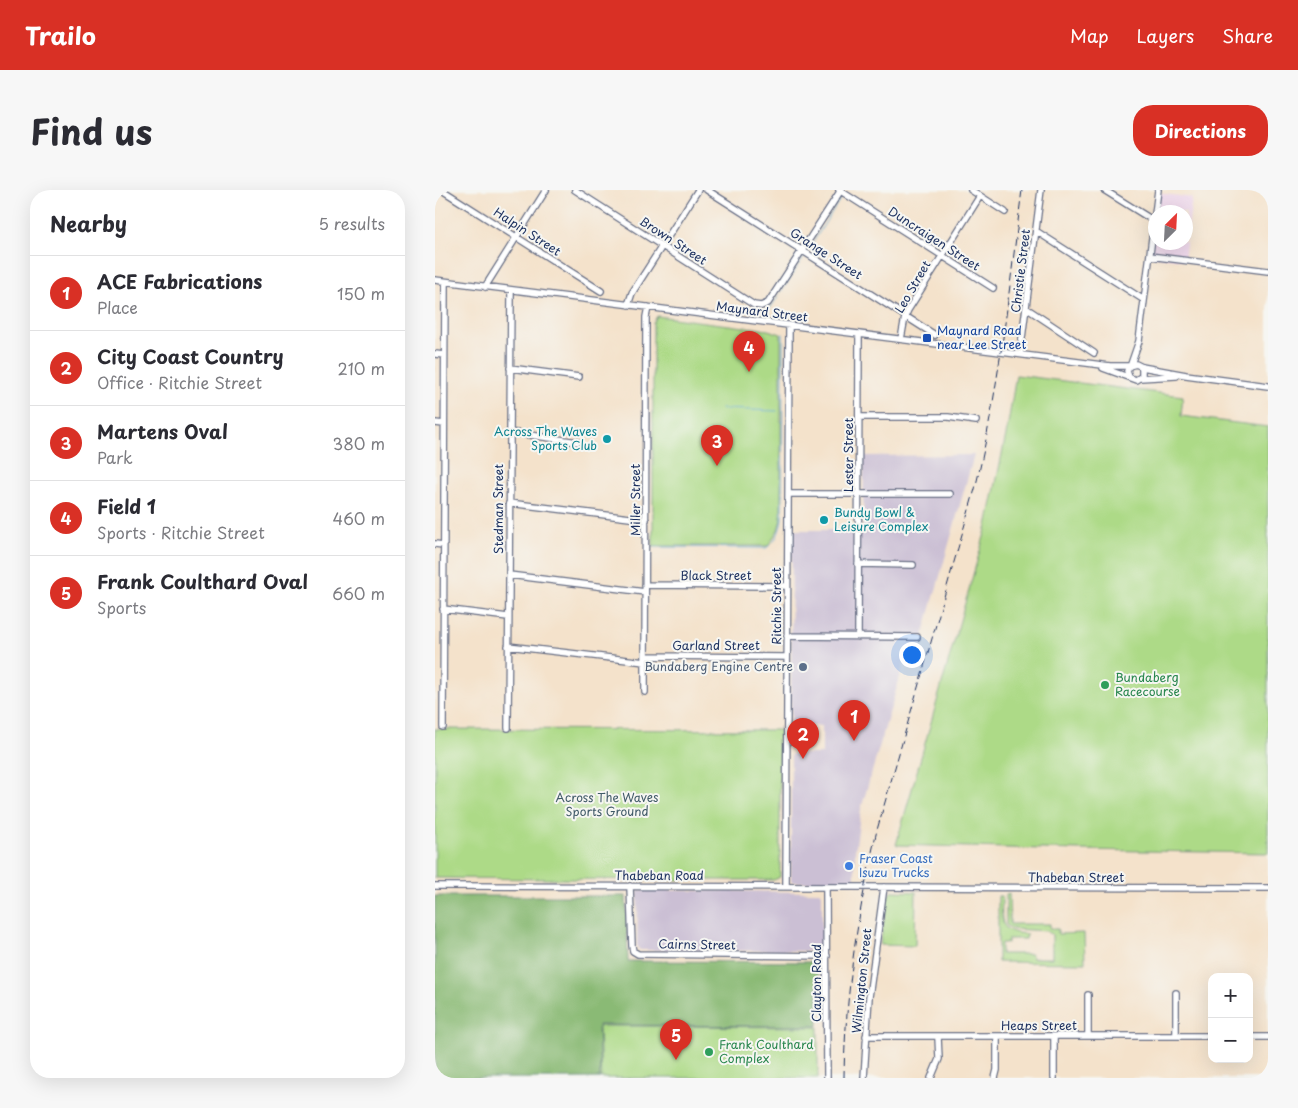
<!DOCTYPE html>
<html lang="en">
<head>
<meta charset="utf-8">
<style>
  body { margin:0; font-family:"Playpen Sans",sans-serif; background:#f7f7f7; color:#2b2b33 }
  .controls { position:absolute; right:15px; bottom:15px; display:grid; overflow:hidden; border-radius:10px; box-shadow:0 5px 20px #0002 }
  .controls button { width:45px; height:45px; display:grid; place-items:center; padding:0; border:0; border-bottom:1px solid #e1e1e2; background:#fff; color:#2b2b33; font:25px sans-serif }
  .compass { position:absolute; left:713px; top:15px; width:45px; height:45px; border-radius:50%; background:#fff; box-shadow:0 5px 20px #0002; rotate:24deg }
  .you { position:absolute; left:476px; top:464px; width:18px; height:18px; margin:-12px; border:4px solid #fff; border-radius:50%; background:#1a73e8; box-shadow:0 0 0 8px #1a73e833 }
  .badge { display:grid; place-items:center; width:32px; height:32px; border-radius:50%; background:#d93025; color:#fff; font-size:16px; font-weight:700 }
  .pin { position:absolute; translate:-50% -41px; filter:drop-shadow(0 1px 2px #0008) }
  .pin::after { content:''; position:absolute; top:26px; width:18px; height:15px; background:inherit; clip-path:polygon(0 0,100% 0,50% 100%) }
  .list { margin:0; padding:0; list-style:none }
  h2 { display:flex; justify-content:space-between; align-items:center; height:65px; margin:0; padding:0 20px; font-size:21px }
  h2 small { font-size:16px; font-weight:400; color:#7c7c81 }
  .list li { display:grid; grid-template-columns:32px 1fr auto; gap:15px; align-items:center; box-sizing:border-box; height:75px; padding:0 20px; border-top:1px solid #e1e1e2 }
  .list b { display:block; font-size:19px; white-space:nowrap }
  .list p { margin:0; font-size:16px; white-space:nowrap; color:#7c7c81 }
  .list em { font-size:16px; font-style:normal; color:#7c7c81 }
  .map { position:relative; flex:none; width:833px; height:888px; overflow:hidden; border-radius:20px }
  header { display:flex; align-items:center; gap:30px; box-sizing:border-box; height:70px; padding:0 25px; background:#d93025; color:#fff }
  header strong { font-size:24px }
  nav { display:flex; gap:28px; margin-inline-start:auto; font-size:18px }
  .intro { display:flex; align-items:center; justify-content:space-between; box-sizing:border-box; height:120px; padding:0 30px }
  h1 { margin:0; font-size:35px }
  .button { padding:12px 22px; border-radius:20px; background:#d93025; color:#fff; font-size:18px; font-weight:700 }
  main { display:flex; gap:30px; padding:0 30px }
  aside { flex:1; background:#fff; border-radius:20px; box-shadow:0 5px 20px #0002 }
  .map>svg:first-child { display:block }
  .built { fill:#ecd1e9; fill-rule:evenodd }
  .industrial { fill:#cbbfd4 }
  .green { fill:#adda87; stroke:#648472 }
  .forest { fill:#8aba74; stroke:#527469 }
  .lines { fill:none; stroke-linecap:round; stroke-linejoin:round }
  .stream { stroke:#56a5d0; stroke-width:1 }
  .minor-casing { stroke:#676e84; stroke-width:8 }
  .minor { stroke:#fff; stroke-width:5.5 }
  .rail { stroke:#1b2f5e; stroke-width:1; stroke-dasharray:8 4; stroke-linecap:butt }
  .transit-dot { fill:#1a4fb4; stroke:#f6f6f2; stroke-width:2 }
  .culture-dot { fill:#0f9aa8; stroke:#f6f6f2; stroke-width:2 }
  .service-dot { fill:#5c6f8a; stroke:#f6f6f2; stroke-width:2 }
  .leisure-dot { fill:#2e9e5b; stroke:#f6f6f2; stroke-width:2 }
  .shop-dot { fill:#3f7fe0; stroke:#f6f6f2; stroke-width:2 }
  .labels { text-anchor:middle; stroke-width:4; stroke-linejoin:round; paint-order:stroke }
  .street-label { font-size:12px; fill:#1b2f5e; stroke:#f6f6f2 }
  .transit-label { font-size:12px; fill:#164399; stroke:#f6f6f2; text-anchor:start }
  .culture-label { font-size:12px; fill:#0d838f; stroke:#f6f6f2; text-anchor:end }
  .service-label { font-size:12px; fill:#4e5e75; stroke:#f6f6f2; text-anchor:end }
  .leisure-label { font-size:12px; fill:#27864d; stroke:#f6f6f2; text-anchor:start }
  .park-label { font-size:12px; fill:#405a68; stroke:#f6f6f2 }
  .shop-label { font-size:12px; fill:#366cbe; stroke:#f6f6f2; text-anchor:start }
</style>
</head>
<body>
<header>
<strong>Trailo</strong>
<nav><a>Map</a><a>Layers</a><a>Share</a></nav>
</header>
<div class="intro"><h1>Find us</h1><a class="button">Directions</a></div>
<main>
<aside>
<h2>Nearby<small>5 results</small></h2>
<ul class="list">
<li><span class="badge">1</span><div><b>ACE Fabrications</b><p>Place</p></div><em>150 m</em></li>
<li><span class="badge">2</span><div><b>City Coast Country</b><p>Office · Ritchie Street</p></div><em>210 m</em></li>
<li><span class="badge">3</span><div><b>Martens Oval</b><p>Park</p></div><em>380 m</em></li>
<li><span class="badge">4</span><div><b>Field 1</b><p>Sports · Ritchie Street</p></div><em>460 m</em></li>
<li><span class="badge">5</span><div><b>Frank Coulthard Oval</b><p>Sports</p></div><em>660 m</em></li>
</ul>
</aside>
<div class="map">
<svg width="833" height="888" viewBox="0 0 833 888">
  <rect width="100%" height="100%" fill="#f6f6f2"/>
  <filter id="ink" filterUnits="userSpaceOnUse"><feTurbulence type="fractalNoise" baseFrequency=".02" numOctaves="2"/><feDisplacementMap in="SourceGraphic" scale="10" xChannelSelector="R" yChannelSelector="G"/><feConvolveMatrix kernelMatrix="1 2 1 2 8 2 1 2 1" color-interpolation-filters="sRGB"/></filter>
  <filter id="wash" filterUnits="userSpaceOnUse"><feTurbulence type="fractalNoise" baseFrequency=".0096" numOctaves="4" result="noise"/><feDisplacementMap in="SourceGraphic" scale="20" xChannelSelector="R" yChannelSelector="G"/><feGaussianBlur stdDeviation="1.12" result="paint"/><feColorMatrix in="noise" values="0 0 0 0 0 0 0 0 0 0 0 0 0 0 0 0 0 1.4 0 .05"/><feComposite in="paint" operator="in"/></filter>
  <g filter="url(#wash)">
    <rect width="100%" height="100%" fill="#f4e2cb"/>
    <!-- built -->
    <path class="built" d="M723 3 757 8 749 70 715 66ZM721 22H751V52H721Z"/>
    <!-- industrial -->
    <path class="industrial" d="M539 265 485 457 471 466 426 619 420 662V693L358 692 356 690V564H387V536L356 535 357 340H428L429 266Z
      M203 700 385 702 387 705V761L205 760 202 757Z"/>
    <!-- green -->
    <path class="green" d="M222 126 333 140 346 144V329L343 340 333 356H218V133Z
      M581 185 748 206 746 226 833 237V663L645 660 461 655 552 336 572 240Z
      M0 539 345 540V687L339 690H252V685H246V690L0 688Z
      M458 701 481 702 480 756 445 755 453 705Z
      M574 704 575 734H615V739H623V744L649 743 650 773 563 772V706H567C567 731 562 742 592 744L591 749H573V753H566V764H596L597 768H617V744L613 743 612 741 577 739 571 735V705Z
      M164 836 383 837V888H166Z"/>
    <!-- forest -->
    <path class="forest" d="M0 706H191L193 771 383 772V836L163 835 165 888H0Z"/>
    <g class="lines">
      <!-- stream -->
      <path class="stream" d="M373 60 407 6
        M333 124 332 123 369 67
        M286 219 342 221
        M218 357 331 358C341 352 346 339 347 328L348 144"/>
    </g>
  </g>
  <g filter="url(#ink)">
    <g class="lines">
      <defs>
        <path id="minor" d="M7 0 166 101
          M140 0 319 115 326 116 333 113 406 0
          M272 0 500 145
          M404 0 558 98
          M536 0 570 22
          M669 0 719 31
          M601 41 709 110
          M715 66 833 81
          M0 90 675 176H694
          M50 97 111 0
          M193 115 197 103 263 0
          M591 118 659 163
          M466 149 470 127 473 120 545 6
          M0 164 9 165
          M585 164 606 0
          M696 174 704 151 723 0
          M707 177 751 185 833 196
          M75 178 144 187
          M668 178 701 190 707 186V177L701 174 694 176 692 181 694 187
          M705 188 741 186
          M424 227H513L541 231
          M0 233 9 234
          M74 242 143 252
          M353 304H515
          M74 313 211 330
          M0 354 8 355
          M423 374 478 375
          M74 385 210 402
          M210 395 352 396
          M8 419 73 427
          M352 446 482 447
          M423 447 424 144
          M73 456 210 472
          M210 466 352 467
          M210 502 211 127 213 117
          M8 537 10 92
          M73 538 76 100
          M0 696 833 698
          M195 696 197 756 198 761 203 764 392 766
          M351 697 354 135
          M391 697 392 888
          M653 805V846
          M431 846H777
          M619 846V888
          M741 846V803
          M814 847H833
          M429 888 434 807 449 697
          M496 888 504 869 503 847
          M560 888 562 880V847"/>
      </defs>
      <!-- minor casing -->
      <use href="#minor" class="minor-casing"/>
      <!-- minor -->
      <use href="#minor" class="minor"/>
      <!-- rail -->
      <path class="rail" d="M409 888C410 804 423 721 442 640L540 299C564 201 574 100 587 0"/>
    </g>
  </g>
  <!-- markers -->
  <rect class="transit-dot" x="487" y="143" width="10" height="10" rx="2.5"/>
  <g class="culture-dot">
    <circle cx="172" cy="249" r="5"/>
    <circle cx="389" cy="330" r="5"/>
  </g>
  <circle class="service-dot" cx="368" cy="477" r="5"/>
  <g class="leisure-dot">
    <circle cx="670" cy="495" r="5"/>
    <circle cx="274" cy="862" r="5"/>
  </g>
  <circle class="shop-dot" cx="414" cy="676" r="5"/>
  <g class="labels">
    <!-- street labels -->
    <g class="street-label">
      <text transform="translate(92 42) rotate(33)" y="4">Halpin Street</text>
      <text transform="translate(499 49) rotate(33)" y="4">Duncraigen Street</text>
      <text transform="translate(238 51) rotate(33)" y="4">Brown Street</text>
      <text transform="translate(391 64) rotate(33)" y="4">Grange Street</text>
      <text transform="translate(586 81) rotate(-83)" y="4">Christie Street</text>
      <text transform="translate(478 97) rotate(-60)" y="4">Leo Street</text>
      <text transform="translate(327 122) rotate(7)" y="4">Maynard Street</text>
      <text transform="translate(414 265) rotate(-90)" y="4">Lester Street</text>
      <text transform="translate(201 310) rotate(-90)" y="4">Miller Street</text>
      <text transform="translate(64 319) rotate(-90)" y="4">Stedman Street</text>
      <text x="281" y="390">Black Street</text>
      <text transform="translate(342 416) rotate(-90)" y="4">Ritchie Street</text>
      <text x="281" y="460">Garland Street</text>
      <text x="224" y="690">Thabeban Road</text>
      <text x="641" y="692">Thabeban Street</text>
      <text transform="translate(262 755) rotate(1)" y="4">Cairns Street</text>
      <text transform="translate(427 791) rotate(-84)" y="4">Wilmington Street</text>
      <text transform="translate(382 793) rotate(-90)" y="4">Clayton Road</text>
      <text x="604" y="840">Heaps Street</text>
    </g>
    <!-- transit labels -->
    <g class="transit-label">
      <text x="502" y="145">Maynard Road<tspan x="502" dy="14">near Lee Street</tspan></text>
    </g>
    <!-- culture labels -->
    <g class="culture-label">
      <text x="162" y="246">Across The Waves<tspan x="162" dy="14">Sports Club</tspan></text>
      <text x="399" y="327" text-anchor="start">Bundy Bowl &amp;<tspan x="399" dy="14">Leisure Complex</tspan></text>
    </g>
    <!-- service labels -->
    <g class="service-label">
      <text x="358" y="481">Bundaberg Engine Centre</text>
    </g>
    <!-- leisure labels -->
    <g class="leisure-label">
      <text x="680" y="492">Bundaberg<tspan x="680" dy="14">Racecourse</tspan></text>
      <text x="284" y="859">Frank Coulthard<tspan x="284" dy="14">Complex</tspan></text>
    </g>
    <!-- park labels -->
    <g class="park-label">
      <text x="172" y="612">Across The Waves<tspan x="172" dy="14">Sports Ground</tspan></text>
    </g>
    <!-- shop labels -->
    <g class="shop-label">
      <text x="424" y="673">Fraser Coast<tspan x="424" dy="14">Isuzu Trucks</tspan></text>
    </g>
  </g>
</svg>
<div class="controls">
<button>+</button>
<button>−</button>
</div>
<svg class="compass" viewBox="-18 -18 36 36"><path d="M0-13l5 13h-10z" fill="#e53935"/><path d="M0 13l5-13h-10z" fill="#7c7c81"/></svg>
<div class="you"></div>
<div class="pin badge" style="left:419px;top:551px">1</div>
<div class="pin badge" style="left:368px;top:569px">2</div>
<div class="pin badge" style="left:282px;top:276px">3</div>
<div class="pin badge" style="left:314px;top:182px">4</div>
<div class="pin badge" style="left:241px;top:870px">5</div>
</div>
</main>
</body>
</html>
